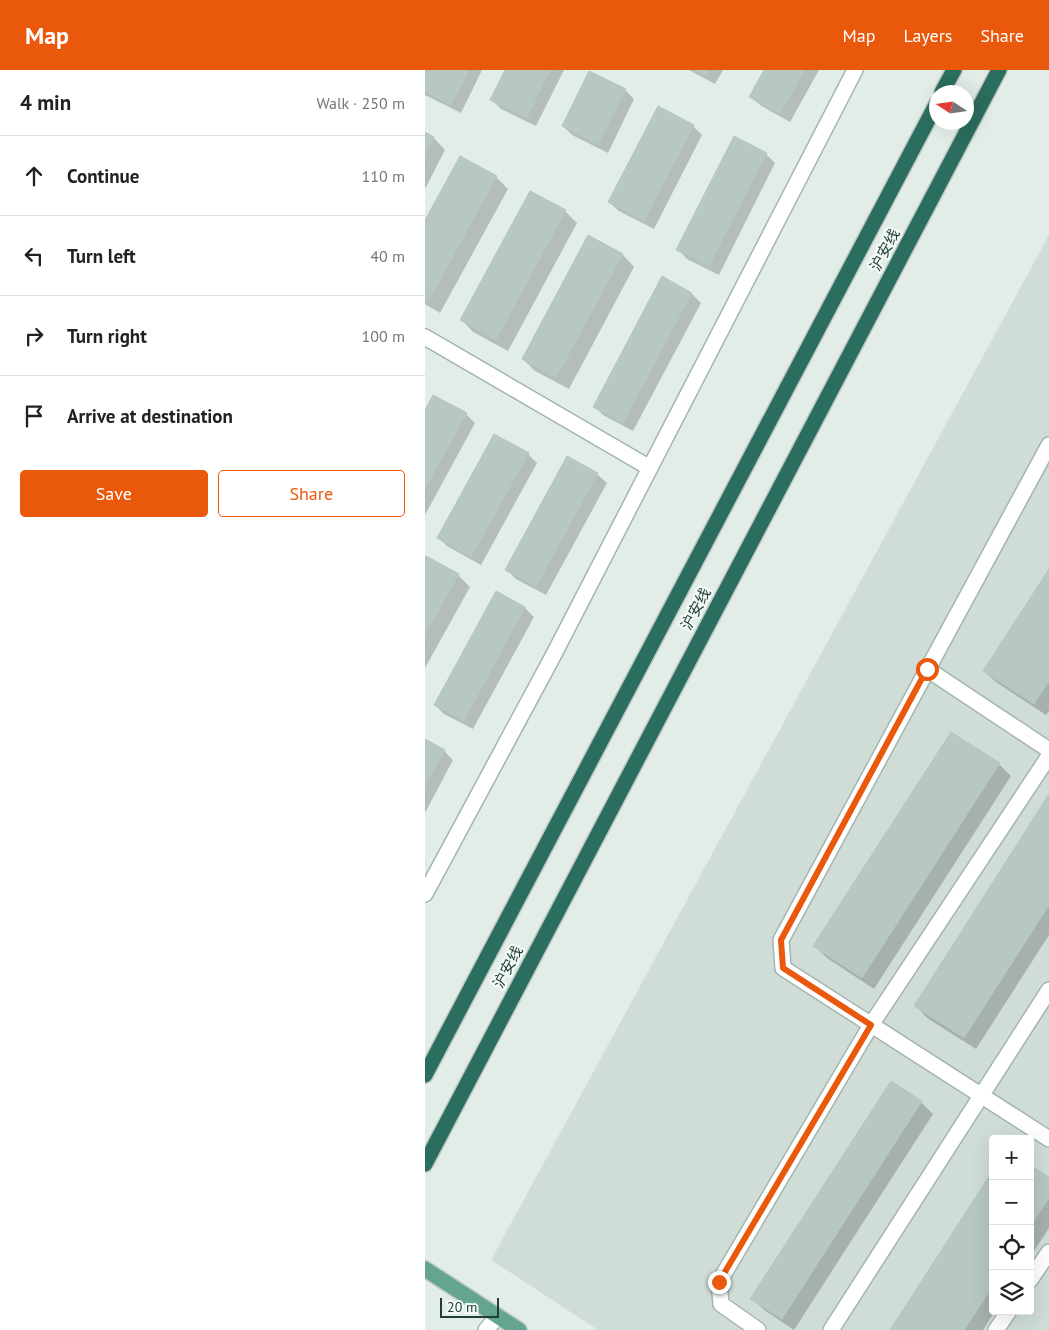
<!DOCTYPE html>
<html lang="en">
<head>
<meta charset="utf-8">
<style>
  body { margin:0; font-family:"PT Sans","Noto Sans SC",sans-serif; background:#f6f6f6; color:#222 }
  .controls { position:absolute; right:15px; bottom:15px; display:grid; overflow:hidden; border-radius:5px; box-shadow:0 5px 20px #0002 }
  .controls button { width:45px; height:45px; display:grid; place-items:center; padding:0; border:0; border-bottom:1px solid #e0e0e0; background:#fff; color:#222; font:25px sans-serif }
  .compass { position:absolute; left:504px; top:15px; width:45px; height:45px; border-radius:50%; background:#fff; box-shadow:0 5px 20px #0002; rotate:282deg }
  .scale { position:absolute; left:15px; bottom:12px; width:59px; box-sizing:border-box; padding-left:5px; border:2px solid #213f36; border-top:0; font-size:14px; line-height:18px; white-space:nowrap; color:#213f36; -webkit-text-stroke:4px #f3f9f6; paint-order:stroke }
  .stop { position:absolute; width:15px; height:15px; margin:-11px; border:4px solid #ea580c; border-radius:50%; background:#fff }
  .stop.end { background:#ea580c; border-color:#fff; box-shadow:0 1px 5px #0008 }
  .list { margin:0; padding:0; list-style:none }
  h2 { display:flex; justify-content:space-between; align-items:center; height:65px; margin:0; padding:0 20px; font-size:21px }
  h2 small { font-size:16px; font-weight:400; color:#767676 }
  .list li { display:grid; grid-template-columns:32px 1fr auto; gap:15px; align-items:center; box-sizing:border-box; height:80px; padding:0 20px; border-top:1px solid #e0e0e0 }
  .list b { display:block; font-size:19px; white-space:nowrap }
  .list em { font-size:16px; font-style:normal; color:#767676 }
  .actions { display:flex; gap:10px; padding:15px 20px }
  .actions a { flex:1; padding:11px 0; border:1px solid #ea580c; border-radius:5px; text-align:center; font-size:18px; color:#ea580c }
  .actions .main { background:#ea580c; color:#fff }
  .icon { flex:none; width:28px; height:28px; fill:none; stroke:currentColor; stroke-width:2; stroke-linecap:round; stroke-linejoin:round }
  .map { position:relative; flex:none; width:624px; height:1260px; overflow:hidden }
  header { display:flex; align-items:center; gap:30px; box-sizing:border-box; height:70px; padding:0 25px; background:#ea580c; color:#fff }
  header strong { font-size:24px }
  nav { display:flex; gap:28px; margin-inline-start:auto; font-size:18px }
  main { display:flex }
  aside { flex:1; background:#fff }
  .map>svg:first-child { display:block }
  .built { fill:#d0ddd7; fill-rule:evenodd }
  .shadow { fill:#0003 }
  .building { fill:#b7c8c1; stroke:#b4c7bf }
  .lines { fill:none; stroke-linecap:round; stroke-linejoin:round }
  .minor-casing { stroke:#a4b5af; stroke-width:18 }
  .major-casing { stroke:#c1c9c7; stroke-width:18 }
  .highway-casing { stroke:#c1c9c7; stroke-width:18 }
  .minor { stroke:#fff; stroke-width:15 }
  .major { stroke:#64a592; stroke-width:15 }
  .highway { stroke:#2b6d5e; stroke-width:15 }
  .route { stroke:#ea580c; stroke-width:6 }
  .labels { text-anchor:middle; stroke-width:4.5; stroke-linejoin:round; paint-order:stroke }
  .street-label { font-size:15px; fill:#213f36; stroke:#f3f9f6 }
</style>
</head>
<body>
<header>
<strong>Map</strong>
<nav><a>Map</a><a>Layers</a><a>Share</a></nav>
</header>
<main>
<aside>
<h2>4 min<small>Walk · 250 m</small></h2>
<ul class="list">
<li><svg class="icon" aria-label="ahead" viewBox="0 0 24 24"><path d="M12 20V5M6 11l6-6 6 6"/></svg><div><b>Continue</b></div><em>110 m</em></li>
<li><svg class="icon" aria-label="left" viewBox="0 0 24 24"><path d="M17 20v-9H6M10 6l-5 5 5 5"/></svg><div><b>Turn left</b></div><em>40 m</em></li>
<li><svg class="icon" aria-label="right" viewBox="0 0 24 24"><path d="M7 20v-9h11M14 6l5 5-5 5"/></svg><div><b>Turn right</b></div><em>100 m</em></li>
<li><svg class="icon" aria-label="arrive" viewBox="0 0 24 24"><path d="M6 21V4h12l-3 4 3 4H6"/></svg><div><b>Arrive at destination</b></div></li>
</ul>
<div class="actions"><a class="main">Save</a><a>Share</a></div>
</aside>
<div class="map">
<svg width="624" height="1260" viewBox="0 0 624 1260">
  <rect width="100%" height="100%" fill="#e2ede8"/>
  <!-- built -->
  <path class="built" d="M624 165V1260H173L66 1190ZM568 1069H605V1241H568Z"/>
  <!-- shadow -->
  <path class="shadow" d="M0 0H57L36 43 0 25Z
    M81 0H139L111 56 76 39 67 30Z
    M264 0H298L290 14Z
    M341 0H394L365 52 335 35 326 26Z
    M200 20 209 29 183 83 147 65 138 56Z
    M268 56 277 65 229 159 194 141 184 132Z
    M0 64 9 68 20 80 0 119Z
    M341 84 350 93 294 205 262 189 253 179Z
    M71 107 83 119 15 243 0 234V153Z
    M106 123 140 141 152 153 83 281 48 262 37 250Z
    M164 167 198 185 209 197 144 319 110 301 98 289Z
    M267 224 276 233 208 361 178 345 169 336Z
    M0 343 41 344 50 353 0 445Z
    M103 384 112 393 56 495 22 476 13 467Z
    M172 404 182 413 121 525 91 509 82 500Z
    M0 490 33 505 45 517 0 598Z
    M624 501V641L621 645 571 612 559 601Z
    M71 523 100 538 109 547 48 659 19 644 10 635Z
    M0 671 19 681 28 690 0 743Z
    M574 694 586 706 449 919 402 888 390 876Z
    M624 727V865L551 979 502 948 491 936Z
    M496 1032 508 1044 369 1260 339 1240 327 1228Z
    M605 1097 624 1109V1158L605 1187Z
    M568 1102V1241H570L558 1260H466Z"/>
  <!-- building -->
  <path class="building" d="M0 0H44L26 35 0 22Z
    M80 0H125L102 48 65 30Z
    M270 0H284L281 6Z
    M339 0H380L355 44 324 27Z
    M164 1 201 19 173 75 137 56Z
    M233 36 269 55 219 151 183 132Z
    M0 62 9 67 0 85Z
    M309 66 342 83 284 196 251 180Z
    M35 86 72 106 3 232 0 230V150Z
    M105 121 141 140 71 270 35 250Z
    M163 165 198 184 131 308 97 289Z
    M237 206 267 223 198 353 168 337Z
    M8 325 42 343 0 419V340Z
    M69 364 104 383 46 487 12 468Z
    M142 386 173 403 111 517 80 500Z
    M1 486 34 504 0 565V488Z
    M624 499V611L609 634 558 601Z
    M71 521 100 537 39 651 9 635Z
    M526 662 575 693 437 908 388 876Z
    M0 669 20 680 0 717Z
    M624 724V835L539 968 489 936Z
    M466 1011 497 1031 357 1249 325 1229Z
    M605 1095 624 1107V1128L605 1157Z
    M568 1100V1216L539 1260H465Z"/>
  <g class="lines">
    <defs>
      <path id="minor" d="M0 267 225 398
        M624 375 356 870 358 898 624 1069
        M502 599 624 680
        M0 824 128 586 430 0
        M605 1210 624 1182
        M61 1260 73 1246
        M333 1260 296 1234 294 1212 446 955 624 686
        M406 1260 624 920
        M571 1260 584 1241"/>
      <path id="major" d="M0 1199 94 1260"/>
      <path id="highway" d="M517 22 529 0
        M0 1005 512 33
        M0 1094 574 0"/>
    </defs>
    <!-- minor casing -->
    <use href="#minor" class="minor-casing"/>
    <!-- major casing -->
    <use href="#major" class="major-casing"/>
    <!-- highway casing -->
    <use href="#highway" class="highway-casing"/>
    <!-- minor -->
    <use href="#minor" class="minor"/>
    <!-- major -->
    <use href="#major" class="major"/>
    <!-- highway -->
    <use href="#highway" class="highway"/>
  </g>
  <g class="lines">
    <!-- route -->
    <path class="route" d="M294 1212 446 955 358 898 356 870 502 599"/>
  </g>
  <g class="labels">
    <!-- street labels -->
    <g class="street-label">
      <text transform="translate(460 180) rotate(-62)" y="5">沪安线</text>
      <text transform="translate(271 539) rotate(-62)" y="5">沪安线</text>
      <text transform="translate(83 897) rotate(-62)" y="5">沪安线</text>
    </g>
  </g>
</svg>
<div class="controls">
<button>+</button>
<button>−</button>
<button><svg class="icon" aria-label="locate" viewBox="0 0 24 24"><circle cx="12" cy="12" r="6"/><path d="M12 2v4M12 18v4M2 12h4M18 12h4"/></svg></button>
<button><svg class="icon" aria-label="layers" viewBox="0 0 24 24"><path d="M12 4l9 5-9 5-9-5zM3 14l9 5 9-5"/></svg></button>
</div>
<svg class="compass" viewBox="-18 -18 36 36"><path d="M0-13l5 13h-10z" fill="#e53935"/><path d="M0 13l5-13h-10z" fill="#767676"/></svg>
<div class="scale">20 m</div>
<div class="stop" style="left:502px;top:599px"></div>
<div class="stop end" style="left:294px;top:1212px"></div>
</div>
</main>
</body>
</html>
